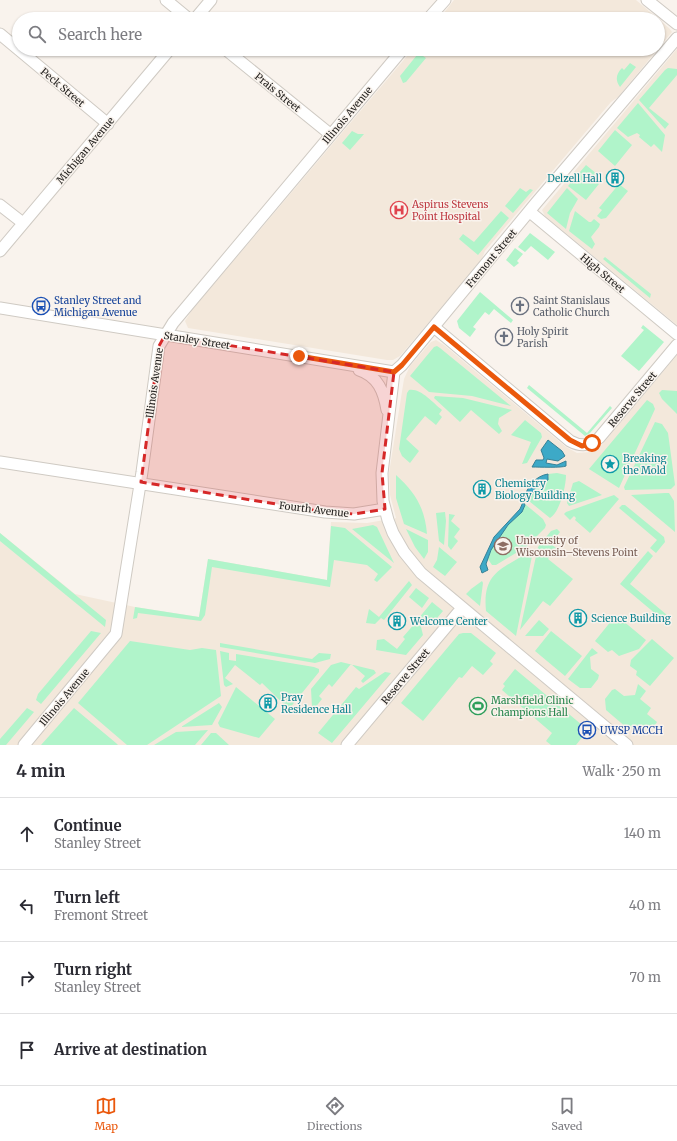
<!DOCTYPE html>
<html lang="en">
<head>
<meta charset="utf-8">
<style>
  body { margin:0; font-family:Merriweather,serif; background:#f2f2f3; color:#2b2b33 }
  .stop { position:absolute; width:12px; height:12px; margin:-9px; border:3px solid #ea580c; border-radius:50%; background:#fff }
  .stop.end { background:#ea580c; border-color:#fff; box-shadow:0 1px 4px #0008 }
  .list { margin:0; padding:0; list-style:none }
  h2 { display:flex; justify-content:space-between; align-items:center; height:52px; margin:0; padding:0 16px; font-size:17px }
  h2 small { font-size:13px; font-weight:400; color:#7c7c81 }
  .list li { display:grid; grid-template-columns:26px 1fr auto; gap:12px; align-items:center; box-sizing:border-box; height:72px; padding:0 16px; border-top:1px solid #e1e1e2 }
  .list b { display:block; font-size:15px; white-space:nowrap }
  .list p { margin:0; font-size:13px; white-space:nowrap; color:#7c7c81 }
  .list em { font-size:13px; font-style:normal; color:#7c7c81 }
  .icon { flex:none; width:22px; height:22px; fill:none; stroke:currentColor; stroke-width:2; stroke-linecap:round; stroke-linejoin:round }
  .map { position:relative; flex:none; width:677px; height:745px; overflow:hidden }
  .search { position:absolute; background:#fff; box-shadow:0 1px 3px #0004; left:12px; right:12px; top:12px; height:44px; display:flex; align-items:center; gap:10px; box-sizing:border-box; padding:0 14px; border-radius:22px; color:#7c7c81; font-size:15px }
  .sheet { height:340px; background:#fff }
  nav { display:flex; justify-content:space-around; align-items:center; box-sizing:border-box; height:56px; border-top:1px solid #e1e1e2; background:#fff; font-size:11px; color:#7c7c81 }
  nav a { display:grid; justify-items:center; gap:2px }
  nav .on { color:#ea580c }
  .map>svg:first-child { display:block }
  .built { fill:#f3e8db }
  .green { fill:#b0f4ca }
  .water { fill:#3da9c7; stroke:#368196 }
  .lines { fill:none; stroke-linecap:round; stroke-linejoin:round }
  .minor-casing { stroke:#cfcac3; stroke-width:13 }
  .minor { stroke:#fff; stroke-width:11 }
  .route { stroke:#ea580c; stroke-width:5 }
  .marked { fill:#d62828; fill-opacity:0.2; stroke:#d62828; stroke-width:3; stroke-dasharray:8 5; stroke-linejoin:round }
  .labels { text-anchor:middle; stroke-width:3; stroke-linejoin:round; paint-order:stroke }
  .street-label { font-size:10px; fill:#262422; stroke:#f9f3ed }
  .culture-label { font-size:10px; fill:#0d838f; stroke:#f9f3ed; text-anchor:start }
  .health-label { font-size:10px; fill:#be3a42; stroke:#f9f3ed; text-anchor:start }
  .transit-label { font-size:10px; fill:#164399; stroke:#f9f3ed; text-anchor:start }
  .worship-label { font-size:10px; fill:#5b616d; stroke:#f9f3ed; text-anchor:start }
  .education-label { font-size:10px; fill:#785e54; stroke:#f9f3ed; text-anchor:start }
  .leisure-label { font-size:10px; fill:#27864d; stroke:#f9f3ed; text-anchor:start }
</style>
</head>
<body>
<div class="map">
<svg width="677" height="745" viewBox="0 0 677 745">
  <rect width="100%" height="100%" fill="#f9f3ed"/>
  <!-- built -->
  <path class="built" d="M454 0H636L669 28 672 32 618 97 611 102 485 251 481 261 400 356 393 360H387L188 328 185 321 192 310 413 49H658V19H439Z
    M677 49V325L545 216 542 210Z
    M436 340 444 345 566 447 577 453 591 452 601 446 677 355V745H0V533L75 594 135 607 199 617 208 559 327 580 331 522 367 523 396 518 390 495 389 473 404 379 410 366 431 342Z"/>
  <!-- green -->
  <path class="green" d="M421 50 424 52 423 56 426 58 406 82 403 83 400 76Z
    M630 63 636 67 620 87C615 80 616 74 622 68L624 70Z
    M668 68 677 69V75L649 108 669 124 665 129 639 100 665 70Z
    M638 103 665 135 662 152 654 144 651 147 639 137 640 135 637 133 628 137 617 128Z
    M615 130 632 145 615 166 598 151Z
    M352 131 358 134H364L350 150 342 143Z
    M586 165 603 179 586 200 568 186Z
    M619 184 628 191 606 218 601 219 597 216 602 210 599 208Z
    M520 188 526 192 530 189 533 190 513 213 505 206Z
    M567 188 578 199 570 213 566 229 547 213Z
    M501 211 509 218 478 255 459 239 463 234 474 242Z
    M575 211 589 222H591L594 219 600 224 599 227 591 237 595 244 592 249 569 231Z
    M530 233 555 252 548 260 531 246 525 252 518 247Z
    M515 248 523 254 517 261 519 263 514 267 506 260Z
    M605 257 651 294 650 298 603 259Z
    M480 292 513 320 511 323 494 309 489 315 485 312 473 327 476 329 470 337 459 328 457 321Z
    M643 325 664 342 639 371 621 356 644 330 641 328Z
    M437 346 440 348 511 406 472 396 429 392 410 376 434 347Z
    M529 385 587 433 610 406 612 408 590 433 585 436 527 388Z
    M409 390C421 388 433 403 442 410L439 414 442 417 436 425 425 416 406 439 419 451 410 463 402 456 399 449 407 393Z
    M662 390 677 391V414L662 399 659 393Z
    M435 396 463 398 512 410 499 418 498 424 502 431 499 434 471 410 460 422 434 398Z
    M647 400 653 404 655 409 619 488 589 469Z
    M525 420 541 433 542 437 527 463 522 464 531 442 511 435Z
    M655 422 662 424 668 433 675 485 671 489 625 490 624 487Z
    M557 473 566 475C566 486 560 512 550 518L529 501 535 488 549 477 548 474Z
    M396 475C415 492 425 508 427 534L404 524 396 498Z
    M579 481 602 495 569 506 567 503 573 483Z
    M665 493H669L674 501 675 532 631 495Z
    M614 495 619 499 590 533 575 520 576 518 574 516 570 520 564 514 566 512Z
    M525 504 543 519 546 525 545 528 526 547 496 565H492L488 559C491 546 501 534 509 524 515 517 522 513 525 504Z
    M622 505H625L664 537 665 542 656 553 650 548 657 540 619 508Z
    M445 512 446 521 444 545 439 541 436 513Z
    M449 514 455 515 451 521 460 529 454 537 458 541 451 550 448 546Z
    M373 525 377 527 394 563 352 529Z
    M331 526 345 528 392 567 377 582 374 580 378 574 367 565 334 560 330 587 212 567 205 615 201 621 138 613 137 618 133 619 135 607 199 617 208 559 327 580Z
    M406 529 428 540V552L424 559 415 547Z
    M557 529 560 532 551 544 556 548 548 559 573 579 550 606 543 601 520 630 538 547 551 531Z
    M0 533 106 620 105 627 0 541Z
    M439 547 457 562 445 576 433 567 437 560Z
    M532 550 533 551 516 636 486 611C482 570 504 569 532 550Z
    M648 551 653 556 630 584 667 615 663 620 620 584Z
    M409 581 412 585 384 620 381 618 375 624 366 623 369 609 379 617Z
    M482 581 483 583 480 606 466 594 471 589Z
    M416 588 429 598 422 608 409 597Z
    M432 602 443 611 432 624H423L418 619Z
    M616 615 646 640 639 649 619 656 612 650 608 652 595 641Z
    M539 620 549 629 543 636H525Z
    M416 622 421 627 423 635 406 655 376 650 377 640 384 639 397 649 405 639 403 637Z
    M91 631 101 633 41 704 36 700 38 694Z
    M551 631 582 656 565 676 535 651Z
    M463 633H471L496 653 490 661 493 664 483 675 472 666 462 678 459 677 423 721 401 703 459 634Z
    M652 639 674 658 650 686 636 675 637 671 630 666 631 660Z
    M130 641 190 650 202 648 216 650 221 696 147 745H127L78 703Z
    M220 643 312 659 319 653 331 654 330 659 315 663 220 647Z
    M592 648 598 653 590 657 591 669 599 675 598 679 591 688H580L568 679Z
    M220 651 229 653V660L236 661V654L314 667 319 669V672L289 709 262 683 260 685 235 665 225 678 233 684 226 687 224 685Z
    M341 662 374 670 376 673 363 683 361 681 365 676 351 664 332 687 329 684 319 696 322 699 314 709 312 707 311 689 331 665Z
    M515 669 588 730 576 745H551L546 741 552 733 502 690 505 686 503 684Z
    M385 672 391 673 332 743 318 733 356 687 359 689Z
    M638 684 646 691 640 699 651 708 647 714 657 722 655 725 627 728 606 710 605 699 612 690 615 689 624 696 635 695Z
    M236 687 275 719 259 738 220 727 218 723Z
    M219 703 222 707 212 725 181 727Z
    M27 708 34 712 6 745H0V739Z
    M74 708 116 743 118 745H41Z
    M208 730 195 745H154L176 732Z
    M211 733H216L229 745H201Z"/>
  <!-- water -->
  <path class="water" d="M548 440 562 451 565 456 558 461 547 459 546 463 557 465 566 461V466C562 468 539 467 532 467L536 460H543L544 458 541 450Z
    M548 474V480L535 488 529 501H527L525 495C529 485 536 476 548 474Z
    M523 502 525 505 522 512 508 525 491 550 486 564 488 570 482 573 480 567 494 537 520 509Z"/>
  <g class="lines">
    <defs>
      <path id="minor" d="M166 0 189 19
        M647 0 677 24
        M195 19 211 0
        M428 19 445 0
        M0 34 108 124
        M225 49 330 134
        M0 205 23 223
        M530 212 677 334
        M0 251 170 49
        M0 308 394 372
        M434 327 570 441C581 447 590 446 599 438L677 345
        M359 370C378 376 384 392 387 410
        M0 462 325 512 354 514 385 509
        M24 745 116 634 142 472 159 346 173 323 403 49
        M347 745 462 608
        M627 745 421 573 404 552 393 533 388 520 383 501 382 473 394 372 402 365 536 203 677 38"/>
    </defs>
    <!-- minor casing -->
    <use href="#minor" class="minor-casing"/>
    <!-- minor -->
    <use href="#minor" class="minor"/>
  </g>
  <g class="lines">
    <!-- route -->
    <path class="route" d="M299 356 394 372 402 365 434 327 570 440 582 446 592 443"/>
  </g>
  <!-- marked area -->
  <path class="marked" d="M165 335 394 372 382 473 385 509 354 514 325 512 141 482 159 346Z"/>
  <!-- icons -->
  <defs>
    <symbol id="building-ring" viewBox="-11 -11 22 22"><circle r="9.5" fill="#f9f3ed" stroke="#0f9aa8" stroke-width="1.5"/><path d="M-4-6H4V6H1V3H-1V6H-4ZM-2.5-4.3h1.7v1.8h-1.7ZM.8-4.3h1.7v1.8H.8ZM-2.5-1h1.7V.8h-1.7ZM.8-1h1.7V.8H.8Z" fill="#0f9aa8"/></symbol>
    <symbol id="hospital-ring" viewBox="-11 -11 22 22"><circle r="9.5" fill="#f9f3ed" stroke="#e0444e" stroke-width="1.5"/><path d="M-5-5h3v3.5h4V-5h3V5h-3V1.5h-4V5h-3Z" fill="#e0444e"/></symbol>
    <symbol id="bus-ring" viewBox="-11 -11 22 22"><circle r="9.5" fill="#f9f3ed" stroke="#1a4fb4" stroke-width="1.5"/><path d="M-5-6H5V4H4V6H2V4H-2V6H-4V4H-5ZM-3.5-4V0h7V-4ZM-3.5 1.2v1.5H-2V1.2ZM2 1.2v1.5H3.5V1.2Z" fill="#1a4fb4"/></symbol>
    <symbol id="church-ring" viewBox="-11 -11 22 22"><circle r="9.5" fill="#f9f3ed" stroke="#6b7280" stroke-width="1.5"/><path d="M-1.2-6h2.4v3.5h3.3v2.4h-3.3V6h-2.4V-.1h-3.3v-2.4h3.3Z" fill="#6b7280"/></symbol>
    <symbol id="sight-ring" viewBox="-11 -11 22 22"><circle r="9.5" fill="#f9f3ed" stroke="#0f9aa8" stroke-width="1.5"/><path d="M0-6L1.8-2.2L6-1.7L2.9 1.2L3.7 5.4L0 3.3L-3.7 5.4L-2.9 1.2L-6-1.7L-1.8-2.2Z" fill="#0f9aa8"/></symbol>
    <symbol id="university-ring" viewBox="-11 -11 22 22"><circle r="9.5" fill="#f9f3ed" stroke="#8d6e63" stroke-width="1.5"/><path d="M0-5L7-2L0 1L-7-2ZM-4 1L0 2.5L4 1V4Q0 6-4 4Z" fill="#8d6e63"/></symbol>
    <symbol id="stadium-ring" viewBox="-11 -11 22 22"><circle r="9.5" fill="#f9f3ed" stroke="#2e9e5b" stroke-width="1.5"/><path d="M0-5a6.5 5 0 1 0 0 10a6.5 5 0 1 0 0-10ZM-3.5-1.8h7v3.6h-7Z" fill="#2e9e5b"/></symbol>
  </defs>
  <g fill-rule="evenodd">
    <use href="#building-ring" x="605" y="168" width="20" height="20"/>
    <use href="#hospital-ring" x="389" y="200" width="20" height="20"/>
    <use href="#bus-ring" x="31" y="296" width="20" height="20"/>
    <use href="#church-ring" x="510" y="296" width="20" height="20"/>
    <use href="#church-ring" x="494" y="327" width="20" height="20"/>
    <use href="#sight-ring" x="600" y="454" width="20" height="20"/>
    <use href="#building-ring" x="472" y="479" width="20" height="20"/>
    <use href="#university-ring" x="493" y="536" width="20" height="20"/>
    <use href="#building-ring" x="568" y="608" width="20" height="20"/>
    <use href="#building-ring" x="387" y="611" width="20" height="20"/>
    <use href="#building-ring" x="258" y="693" width="20" height="20"/>
    <use href="#stadium-ring" x="468" y="696" width="20" height="20"/>
    <use href="#bus-ring" x="577" y="720" width="20" height="20"/>
  </g>
  <g class="labels">
    <!-- street labels -->
    <g class="street-label">
      <text transform="translate(63 87) rotate(40)" y="4">Peck Street</text>
      <text transform="translate(278 92) rotate(39)" y="4">Prais Street</text>
      <text transform="translate(347 115) rotate(-50)" y="4">Illinois Avenue</text>
      <text transform="translate(85 150) rotate(-50)" y="4">Michigan Avenue</text>
      <text transform="translate(491 258) rotate(-50)" y="4">Fremont Street</text>
      <text transform="translate(603 273) rotate(40)" y="4">High Street</text>
      <text transform="translate(197 340) rotate(9)" y="4">Stanley Street</text>
      <text transform="translate(154 383) rotate(-82)" y="4">Illinois Avenue</text>
      <text transform="translate(632 399) rotate(-50)" y="4">Reserve Street</text>
      <text transform="translate(314 509) rotate(7)" y="4">Fourth Avenue</text>
      <text transform="translate(405 676) rotate(-50)" y="4">Reserve Street</text>
      <text transform="translate(64 697) rotate(-50)" y="4">Illinois Avenue</text>
    </g>
    <!-- culture labels -->
    <g class="culture-label">
      <text x="602" y="182" text-anchor="end">Delzell Hall</text>
      <text x="623" y="462">Breaking<tspan x="623" dy="12">the Mold</tspan></text>
      <text x="495" y="487">Chemistry<tspan x="495" dy="12">Biology Building</tspan></text>
      <text x="591" y="622">Science Building</text>
      <text x="410" y="625">Welcome Center</text>
      <text x="281" y="701">Pray<tspan x="281" dy="12">Residence Hall</tspan></text>
    </g>
    <!-- health labels -->
    <g class="health-label">
      <text x="412" y="208">Aspirus Stevens<tspan x="412" dy="12">Point Hospital</tspan></text>
    </g>
    <!-- transit labels -->
    <g class="transit-label">
      <text x="54" y="304">Stanley Street and<tspan x="54" dy="12">Michigan Avenue</tspan></text>
      <text x="600" y="734">UWSP MCCH</text>
    </g>
    <!-- worship labels -->
    <g class="worship-label">
      <text x="533" y="304">Saint Stanislaus<tspan x="533" dy="12">Catholic Church</tspan></text>
      <text x="517" y="335">Holy Spirit<tspan x="517" dy="12">Parish</tspan></text>
    </g>
    <!-- education labels -->
    <g class="education-label">
      <text x="516" y="544">University of<tspan x="516" dy="12">Wisconsin–Stevens Point</tspan></text>
    </g>
    <!-- leisure labels -->
    <g class="leisure-label">
      <text x="491" y="704">Marshfield Clinic<tspan x="491" dy="12">Champions Hall</tspan></text>
    </g>
  </g>
</svg>
<div class="stop" style="left:592px;top:443px"></div>
<div class="stop end" style="left:299px;top:356px"></div>
<div class="search"><svg class="icon" aria-label="search" viewBox="0 0 24 24"><circle cx="10" cy="10" r="6"/><path d="M15 15l6 6"/></svg>Search here</div>
</div>
<section class="sheet">
<h2>4 min<small>Walk · 250 m</small></h2>
<ul class="list">
<li><svg class="icon" aria-label="ahead" viewBox="0 0 24 24"><path d="M12 20V5M6 11l6-6 6 6"/></svg><div><b>Continue</b><p>Stanley Street</p></div><em>140 m</em></li>
<li><svg class="icon" aria-label="left" viewBox="0 0 24 24"><path d="M17 20v-9H6M10 6l-5 5 5 5"/></svg><div><b>Turn left</b><p>Fremont Street</p></div><em>40 m</em></li>
<li><svg class="icon" aria-label="right" viewBox="0 0 24 24"><path d="M7 20v-9h11M14 6l5 5-5 5"/></svg><div><b>Turn right</b><p>Stanley Street</p></div><em>70 m</em></li>
<li><svg class="icon" aria-label="arrive" viewBox="0 0 24 24"><path d="M6 21V4h12l-3 4 3 4H6"/></svg><div><b>Arrive at destination</b></div></li>
</ul>
</section>
<nav>
<a class="on"><svg class="icon" aria-label="map" viewBox="0 0 24 24"><path d="M3 6l6-2 6 2 6-2v14l-6 2-6-2-6 2zM9 4v14M15 6v14"/></svg>Map</a>
<a><svg class="icon" aria-label="directions" viewBox="0 0 24 24"><path d="M12 3l9 9-9 9-9-9zM9 14v-3h6M13 9l2 2-2 2"/></svg>Directions</a>
<a><svg class="icon" aria-label="saved" viewBox="0 0 24 24"><path d="M7 4h10v16l-5-4-5 4z"/></svg>Saved</a>
</nav>
</body>
</html>
